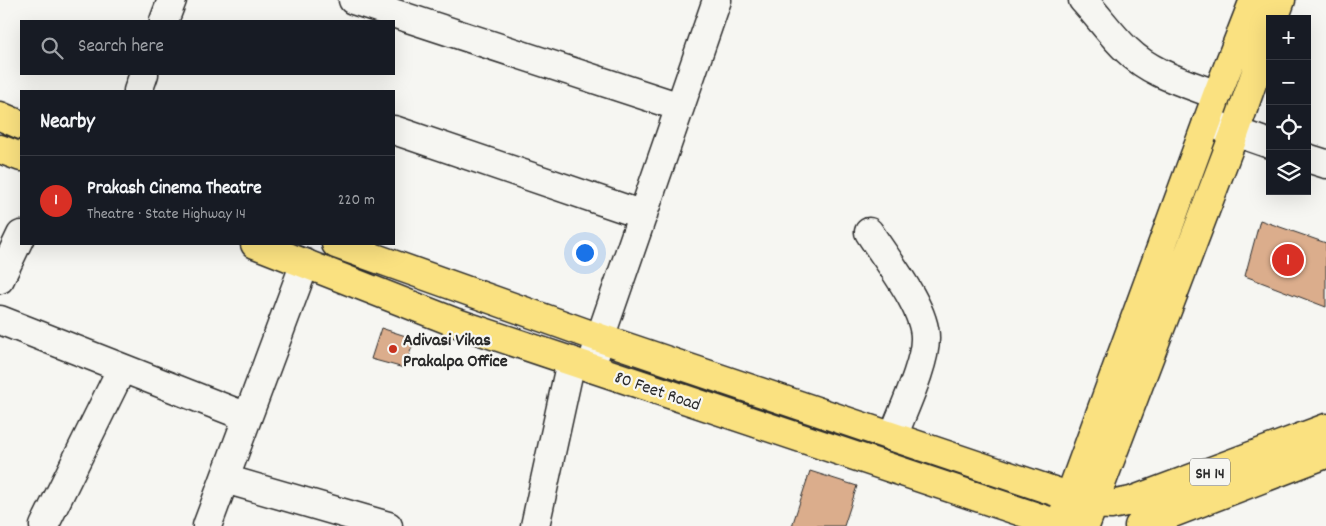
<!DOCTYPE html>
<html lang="en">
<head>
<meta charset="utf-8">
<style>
  body { margin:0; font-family:Dekko,sans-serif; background:#242831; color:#f1f3f6 }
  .controls { position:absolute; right:15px; top:15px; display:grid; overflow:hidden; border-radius:0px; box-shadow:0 5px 20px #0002 }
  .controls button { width:45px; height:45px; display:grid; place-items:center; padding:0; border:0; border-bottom:1px solid #363941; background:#171b24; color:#f1f3f6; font:25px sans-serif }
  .you { position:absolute; left:584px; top:252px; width:18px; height:18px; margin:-12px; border:4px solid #fff; border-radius:50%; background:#1a73e8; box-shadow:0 0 0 8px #1a73e833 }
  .badge { display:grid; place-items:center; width:32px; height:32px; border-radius:50%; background:#d93025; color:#fff; font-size:16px; font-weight:700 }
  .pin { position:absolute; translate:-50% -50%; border:2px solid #fff; box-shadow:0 1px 5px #0006 }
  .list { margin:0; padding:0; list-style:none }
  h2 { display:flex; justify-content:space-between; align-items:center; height:65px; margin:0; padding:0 20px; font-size:21px }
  h2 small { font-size:16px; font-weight:400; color:#9ea1a6 }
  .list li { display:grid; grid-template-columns:32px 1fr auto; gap:15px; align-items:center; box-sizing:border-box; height:90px; padding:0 20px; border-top:1px solid #363941 }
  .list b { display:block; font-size:19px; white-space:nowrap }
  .list p { margin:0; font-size:16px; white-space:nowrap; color:#9ea1a6 }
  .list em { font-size:16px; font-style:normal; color:#9ea1a6 }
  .icon { flex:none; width:28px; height:28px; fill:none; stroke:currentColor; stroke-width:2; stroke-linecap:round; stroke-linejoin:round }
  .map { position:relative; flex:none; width:1326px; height:526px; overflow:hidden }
  .search { position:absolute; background:#171b24; box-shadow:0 5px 20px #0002; left:20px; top:20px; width:375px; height:55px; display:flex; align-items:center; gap:12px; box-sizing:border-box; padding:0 18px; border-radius:0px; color:#9ea1a6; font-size:19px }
  .panel { position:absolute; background:#171b24; box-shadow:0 5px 20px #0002; left:20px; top:90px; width:375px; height:155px; border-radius:0px }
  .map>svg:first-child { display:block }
  .building { fill:#dbad8c; stroke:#2b2b2b }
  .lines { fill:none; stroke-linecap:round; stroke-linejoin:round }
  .minor-casing { stroke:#2b2b2b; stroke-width:31 }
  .major-casing { stroke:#2b2b2b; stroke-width:31 }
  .minor { stroke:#f6f6f2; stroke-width:28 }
  .major { stroke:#fae180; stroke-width:28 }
  .poi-dot { fill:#c8321e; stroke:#f6f6f2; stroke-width:2 }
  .labels { text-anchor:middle; stroke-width:4.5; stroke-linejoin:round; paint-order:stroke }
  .shield { fill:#f6f6f2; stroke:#686867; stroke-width:1 }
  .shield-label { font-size:16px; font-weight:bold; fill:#2b2b2b }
  .poi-label { font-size:18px; font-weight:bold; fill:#2b2b2b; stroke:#f6f6f2; text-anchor:start }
  .street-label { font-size:18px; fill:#2b2b2b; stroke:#f6f6f2 }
</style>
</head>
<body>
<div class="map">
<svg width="1326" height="526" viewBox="0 0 1326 526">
  <rect width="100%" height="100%" fill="#f6f6f2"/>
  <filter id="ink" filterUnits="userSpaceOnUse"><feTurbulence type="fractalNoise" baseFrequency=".02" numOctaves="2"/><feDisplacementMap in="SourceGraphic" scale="10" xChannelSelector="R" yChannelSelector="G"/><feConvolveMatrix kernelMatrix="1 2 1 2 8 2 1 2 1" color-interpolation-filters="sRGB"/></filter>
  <g filter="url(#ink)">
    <!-- building -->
    <path class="building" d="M1260 220 1326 243V307L1245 276Z
      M381 328 415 339 404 368 371 359Z
      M810 471 857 486 844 526H792Z"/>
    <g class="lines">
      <defs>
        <path id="minor" d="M353 0 680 107
          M1083 0C1098 16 1111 35 1127 50 1151 74 1186 83 1217 95
          M164 21 172 0
          M138 91 144 74
          M1207 122 1270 144
          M394 130 643 215
          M1307 158 1326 164
          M869 232C886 259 926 308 925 339 925 365 902 412 893 437
          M0 279 21 235
          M0 320 247 417
          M591 368 600 338 717 0
          M225 479 388 526
          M44 526 122 368
          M207 526 305 263
          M535 526 571 361"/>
        <path id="major" d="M1274 19 1281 0
          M0 116 21 125
          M0 149 21 157
          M255 244 454 322 1064 526
          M336 244 600 338 1092 504 1111 505 1131 501 1326 428
          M1063 515 1217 95 1254 0
          M1085 526 1235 132 1270 32
          M1139 526 1326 454"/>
      </defs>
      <!-- minor casing -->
      <use href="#minor" class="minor-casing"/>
      <!-- major casing -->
      <use href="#major" class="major-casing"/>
      <!-- minor -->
      <use href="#minor" class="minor"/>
      <!-- major -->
      <use href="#major" class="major"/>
    </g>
  </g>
  <!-- markers -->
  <circle class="poi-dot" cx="393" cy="349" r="5"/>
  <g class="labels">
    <!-- shield labels -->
    <rect class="shield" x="1190" y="458.5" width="40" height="27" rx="4"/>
    <g class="shield-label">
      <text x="1210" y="478">SH 14</text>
    </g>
    <!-- poi labels -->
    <g class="poi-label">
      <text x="403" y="345">Adivasi Vikas<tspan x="403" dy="21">Prakalpa Office</tspan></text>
    </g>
    <!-- street labels -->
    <g class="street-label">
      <text transform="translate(658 390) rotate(19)" y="6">80 Feet Road</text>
    </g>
  </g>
</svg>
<div class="controls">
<button>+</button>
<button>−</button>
<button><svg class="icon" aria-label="locate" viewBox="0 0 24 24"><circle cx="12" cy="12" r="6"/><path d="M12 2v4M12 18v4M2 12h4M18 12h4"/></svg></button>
<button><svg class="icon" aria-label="layers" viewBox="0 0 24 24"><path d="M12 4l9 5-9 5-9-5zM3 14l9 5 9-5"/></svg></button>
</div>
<div class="you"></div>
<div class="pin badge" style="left:1288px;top:260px">1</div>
<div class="search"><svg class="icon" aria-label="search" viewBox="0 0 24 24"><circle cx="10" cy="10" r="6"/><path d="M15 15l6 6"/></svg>Search here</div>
<section class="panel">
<h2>Nearby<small></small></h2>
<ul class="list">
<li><span class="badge">1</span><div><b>Prakash Cinema Theatre</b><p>Theatre · State Highway 14</p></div><em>220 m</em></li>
</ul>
</section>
</div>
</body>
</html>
